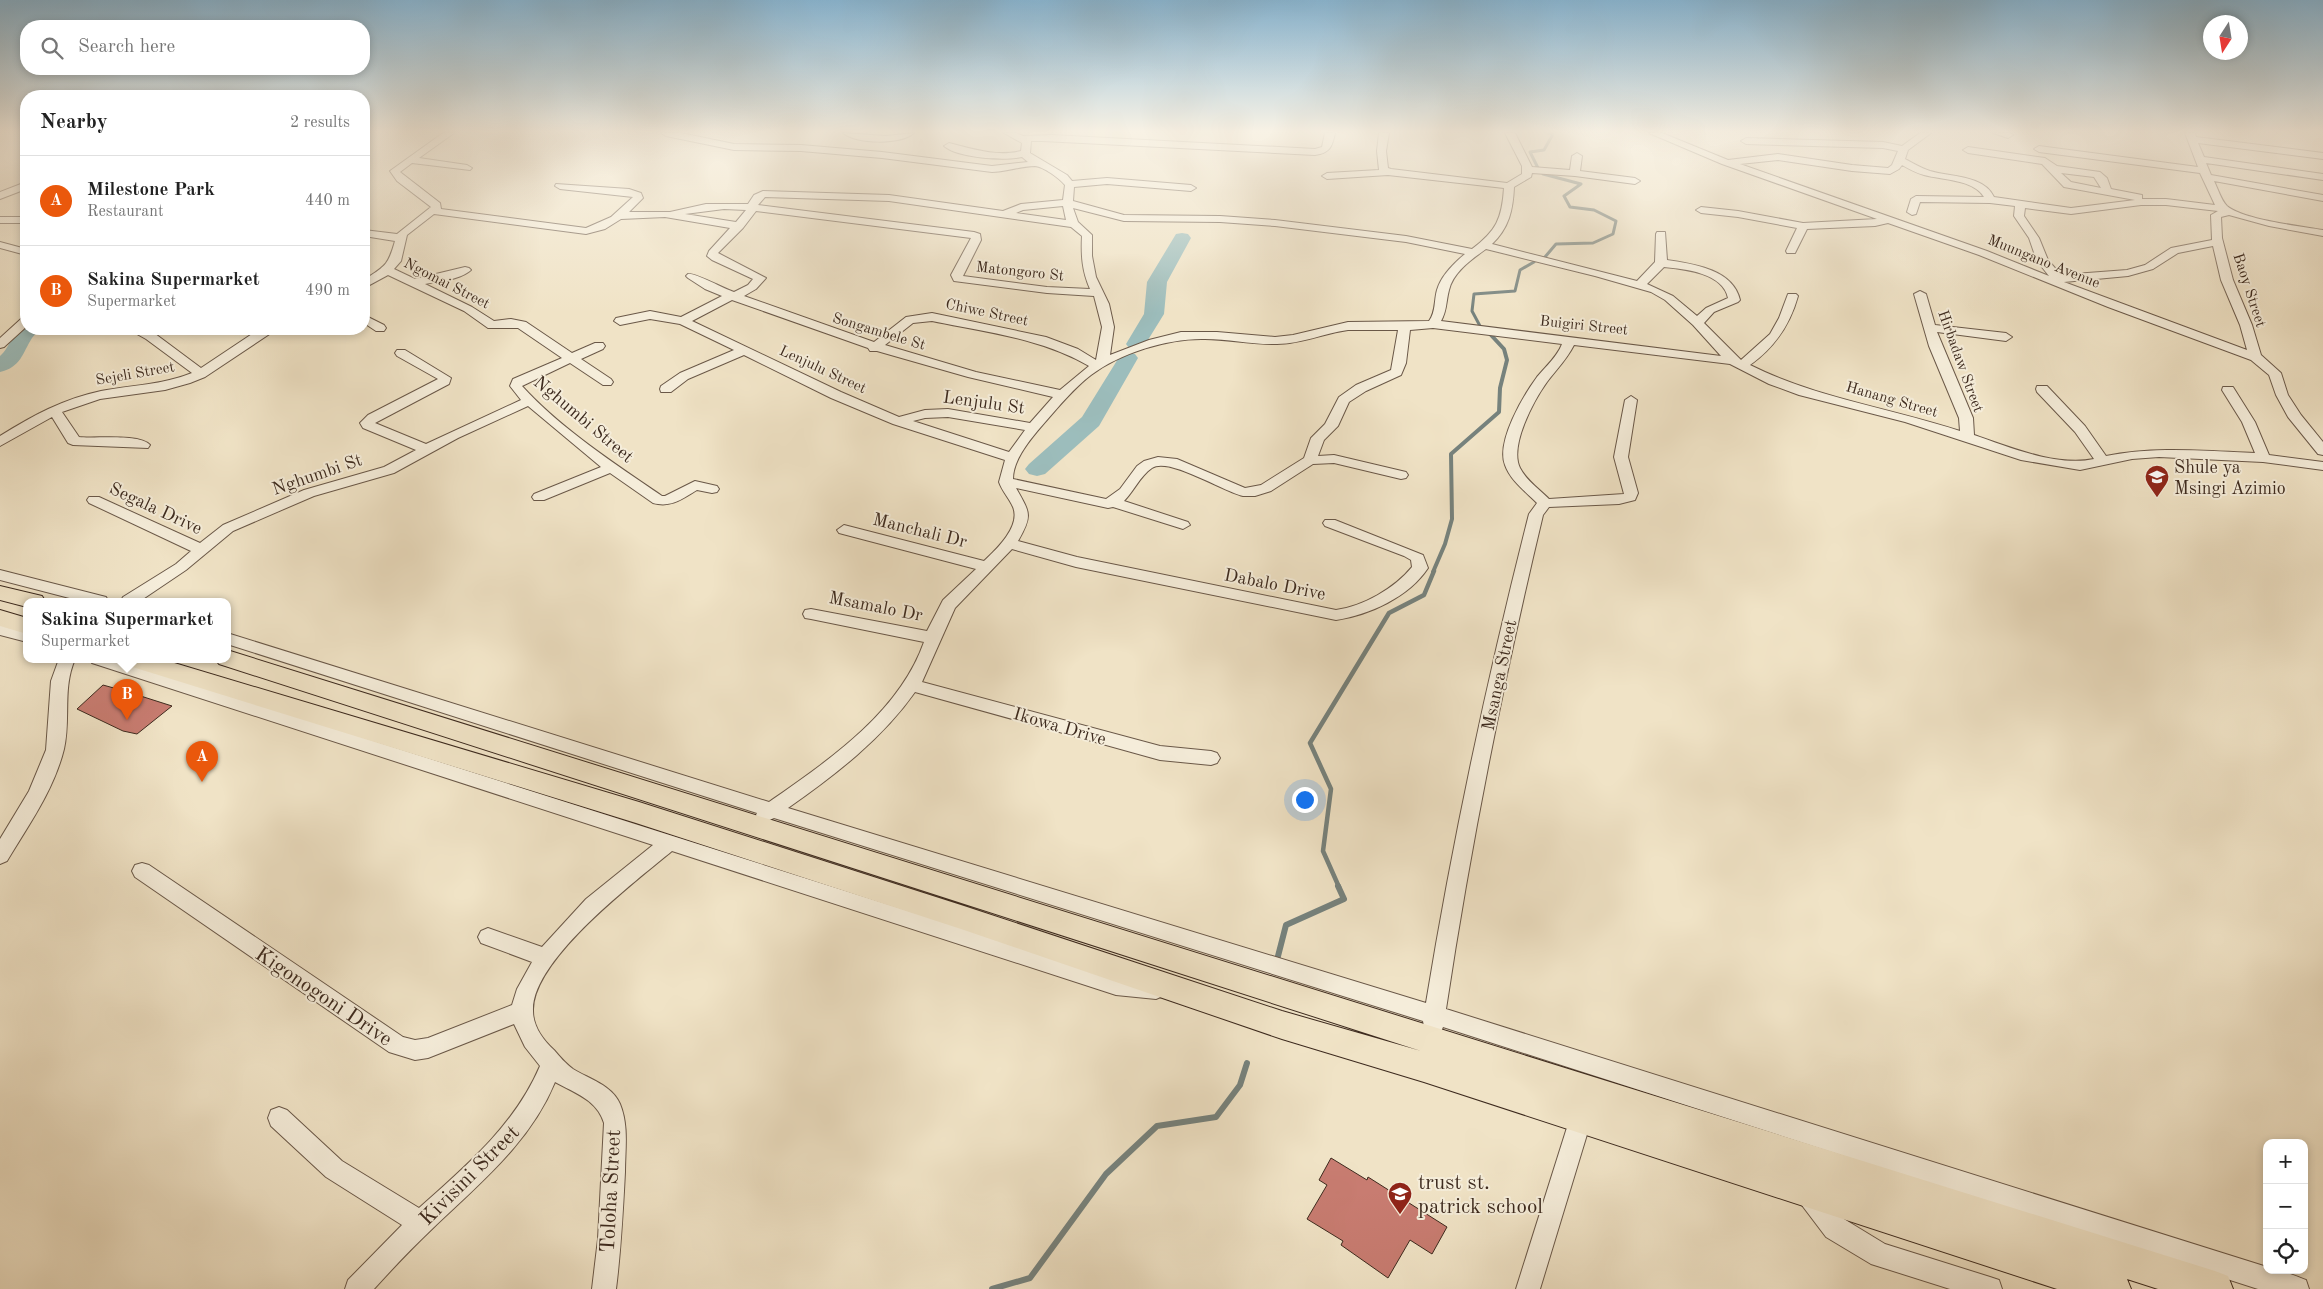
<!DOCTYPE html>
<html lang="en">
<head>
<meta charset="utf-8">
<style>
  body { margin:0; font-family:"Old Standard TT",serif; background:#f6f6f6; color:#222 }
  .controls { position:absolute; right:15px; bottom:15px; display:grid; overflow:hidden; border-radius:10px; box-shadow:0 2px 8px #0003 }
  .controls button { width:45px; height:45px; display:grid; place-items:center; padding:0; border:0; border-bottom:1px solid #e0e0e0; background:#fff; color:#222; font:25px sans-serif }
  .compass { position:absolute; left:2203px; top:15px; width:45px; height:45px; border-radius:50%; background:#fff; box-shadow:0 2px 8px #0003; rotate:192deg }
  .you { position:absolute; left:1304px; top:799px; width:18px; height:18px; margin:-12px; border:4px solid #fff; border-radius:50%; background:#1a73e8; box-shadow:0 0 0 8px #1a73e833 }
  .badge { display:grid; place-items:center; width:32px; height:32px; border-radius:50%; background:#ea580c; color:#fff; font-size:16px; font-weight:700 }
  .pin { position:absolute; translate:-50% -41px; filter:drop-shadow(0 1px 2px #0008) }
  .pin::after { content:''; position:absolute; top:26px; width:18px; height:15px; background:inherit; clip-path:polygon(0 0,100% 0,50% 100%) }
  .popup { position:absolute; left:23px; top:598px; width:208px; height:65px; box-sizing:border-box; display:grid; place-content:center; border-radius:10px; background:#fff; filter:drop-shadow(0 1px 4px #0005); font-size:16px; white-space:nowrap; color:#767676 }
  .popup b { font-size:19px; color:#222 }
  .popup::after { content:''; position:absolute; left:50%; top:100%; margin-left:-10px; border:10px solid transparent; border-top-color:#fff }
  .list { margin:0; padding:0; list-style:none }
  h2 { display:flex; justify-content:space-between; align-items:center; height:65px; margin:0; padding:0 20px; font-size:21px }
  h2 small { font-size:16px; font-weight:400; color:#767676 }
  .list li { display:grid; grid-template-columns:32px 1fr auto; gap:15px; align-items:center; box-sizing:border-box; height:90px; padding:0 20px; border-top:1px solid #e0e0e0 }
  .list b { display:block; font-size:19px; white-space:nowrap }
  .list p { margin:0; font-size:16px; white-space:nowrap; color:#767676 }
  .list em { font-size:16px; font-style:normal; color:#767676 }
  .icon { flex:none; width:28px; height:28px; fill:none; stroke:currentColor; stroke-width:2; stroke-linecap:round; stroke-linejoin:round }
  .map { position:relative; flex:none; width:2323px; height:1289px; overflow:hidden }
  .search { position:absolute; background:#fff; box-shadow:0 2px 8px #0003; left:20px; top:20px; width:350px; height:55px; display:flex; align-items:center; gap:12px; box-sizing:border-box; padding:0 18px; border-radius:20px; color:#767676; font-size:19px }
  .panel { position:absolute; background:#fff; box-shadow:0 2px 8px #0003; left:20px; top:90px; width:350px; height:245px; border-radius:20px }
  .map>svg:first-child { display:block }
  .lines { fill:none; stroke-linecap:round; stroke-linejoin:round }
  .stream-far3 { stroke:#76827d; stroke-width:3 }
  .stream-far2 { stroke:#76827d; stroke-width:4 }
  .stream-far1 { stroke:#76827d; stroke-width:4.5 }
  .stream { stroke:#76827d; stroke-width:6 }
  .river { fill:#9cbdbc; fill-rule:evenodd }
  .building { fill:#c87c71; stroke:#3d2a1e }
  .minor-casing { stroke:#6a5848; stroke-width:2 }
  .highway-casing { stroke:#3d2a1e; stroke-width:2 }
  .minor { fill:#f5edda; fill-rule:evenodd }
  .highway { fill:#f0e3c6; fill-rule:evenodd }
  .labels { text-anchor:middle; stroke-width:4; stroke-linejoin:round; paint-order:stroke }
  .far-street-label { font-size:15px; fill:#3d2a1e; stroke:#f5edda }
  .street-label { font-size:18px; fill:#3d2a1e; stroke:#f5edda }
  .poi-label { font-size:18px; fill:#3d2a1e; stroke:#f5edda; text-anchor:start }
  .near-street-label { font-size:21px; fill:#3d2a1e; stroke:#f5edda }
  .near-poi-label { font-size:21px; fill:#3d2a1e; stroke:#f5edda; text-anchor:start }
</style>
</head>
<body>
<div class="map">
<svg width="2323" height="1289" viewBox="0 0 2323 1289">
  <rect width="100%" height="100%" fill="#f0e3c6"/>
  <filter id="stains"><feTurbulence type="fractalNoise" baseFrequency=".004" numOctaves="4"/><feColorMatrix values="0 0 0 0 .2 0 0 0 0 .09 0 0 0 0 .02 0 0 0 .5 -.17"/></filter>
  <radialGradient id="worn" r=".72"><stop offset=".6" stop-color="#630" stop-opacity="0"/><stop offset="1" stop-color="#630" stop-opacity=".3"/></radialGradient>
  <g class="lines">
    <!-- stream-far3 -->
    <path class="stream-far3" d="M1538 168 1530 152 1544 150 1553 134 1548 133
      M1543 174 1581 184 1564 196 1570 207 1594 210 1616 221 1613 234 1593 243 1556 244 1545 257
      M1480 326 1472 311 1474 294 1515 291 1520 270 1534 262"/>
    <!-- stream-far2 -->
    <path class="stream-far2" d="M1433 572 1445 544 1452 519 1451 454 1499 412 1500 388 1507 360 1504 349 1491 335"/>
    <!-- stream-far1 -->
    <path class="stream-far1" d="M1339 887 1323 851 1331 789 1310 743 1389 613 1424 595 1434 571"/>
    <!-- stream -->
    <path class="stream" d="M1277 960 1286 925 1344 899 1338 886
      M992 1289 1030 1278 1106 1174 1157 1126 1216 1117 1240 1085 1247 1063"/>
    <!-- river -->
    <path class="river" d="M1182 233 1188 234 1191 238 1167 282 1164 314 1143 348 1136 350 1129 348 1126 344 1144 314 1147 282 1176 234Z
      M26 324V329H40C38 332 34 335 32 338 22 354 21 367 0 372V356C12 346 11 329 26 324Z
      M1128 352 1135 354 1138 358 1099 426 1045 474 1037 476 1029 474 1025 469 1029 464 1082 417 1121 354Z"/>
  </g>
  <!-- building -->
  <path class="building" d="M103 685 128 692 172 706 137 734 123 731 77 709Z
    M1331 1158 1367 1180 1368 1177 1447 1227 1432 1254 1410 1240 1388 1278 1341 1245 1343 1241 1307 1219 1327 1185 1319 1180Z"/>
  <g class="lines">
    <defs>
      <path id="minor" d="M443 133H454L419 158 467 165 472 168 470 170 412 163 400 172 440 203 441 209 586 228 611 217 633 197 560 189 555 186 556 184 629 189 641 193 643 198 629 212H670L706 204H748L754 195 763 191 889 195 1003 211 1021 204 1063 200 1065 185C1059 178 1044 167 1035 166 1021 166 1006 172 992 172L882 158 801 151 734 150 666 136 661 133H681L734 144 801 145 882 152 992 166 1028 162 1022 157C1004 161 958 158 944 146L949 143C973 149 996 157 1021 151L1022 143 1004 133H1016L1023 136 1052 135 1315 149 1322 147 1325 133H1335C1332 147 1330 153 1315 155L1043 141H1031L1030 153 1067 175 1072 181 1107 178 1191 185 1196 188 1191 191 1107 184 1074 187 1073 201 1124 215 1220 216 1275 220 1406 236 1472 249C1496 231 1502 219 1504 188L1388 175 1327 179 1322 176 1327 173 1379 170 1377 151 1379 133H1389L1386 151 1388 168 1391 169 1507 183 1522 174V166L1505 133H1515L1532 167 1570 170 1572 156 1577 153 1582 156 1580 171 1635 178 1640 181 1635 184 1575 176 1532 173 1531 177 1514 187C1513 210 1509 228 1492 244L1637 281 1655 262 1656 234 1657 232H1665L1667 260C1693 264 1733 269 1740 300L1738 302 1714 312 1704 323 1741 360 1770 334 1779 318 1788 294H1796L1798 296C1790 325 1775 347 1750 365 1816 398 1890 408 1960 431L1959 418 1929 346 1914 294 1920 291 1926 294 1935 325 2006 333 2012 337 2006 341 1937 332 1973 418 1974 435C2009 447 2057 467 2094 459L2075 432 2037 392 2036 389 2037 386H2047L2085 426 2106 456C2155 446 2204 451 2255 453L2242 422 2222 390 2223 387H2233L2255 422 2269 455 2323 462V470L2263 462 2159 457 2132 459 2080 470 2021 460 1905 422 1799 395 1769 384 1730 364 1574 345C1567 359 1556 370 1547 382 1534 400 1509 446 1520 468 1526 480 1539 489 1549 499L1624 494 1614 457 1625 400 1631 396 1637 400 1628 457 1638 493 1635 500 1619 504 1549 507 1543 515C1504 678 1471 843 1446 1009L2267 1267V1270C2281 1270 2293 1275 2306 1280L2309 1289H2258L1443 1027 1441 1032 1433 1035 1425 1032 1423 1021 774 818 765 822 758 820 756 815 757 813 227 644V633L769 802C829 760 899 713 924 642L811 619 805 618 803 614 805 610 811 609 927 631 943 600 976 569 839 533 837 530 844 525 984 561C997 549 1021 526 1013 507 1009 498 1002 491 999 482L1005 460 893 424 831 398 744 355 688 379 671 392H661L660 389 661 386 680 373 734 350 680 324 650 319 620 325 614 321 616 318 650 311 681 317 722 296 705 289 688 278 686 276 688 274C694 272 724 289 734 292L748 285 753 279 712 260 707 256 709 251 730 228 665 217 621 219 605 229 586 234 434 214 407 235 401 261 394 269 415 279 465 267 469 268 471 270C460 280 439 281 425 284L472 307 494 321 511 319 526 322 572 353 595 343H603L605 346 603 349 581 359 611 379 613 382 611 385H603L570 363 522 386C560 428 615 464 662 496H665L695 481 717 486 719 489 717 492 712 493 697 490C682 499 671 508 653 503L610 473 544 500H534L532 497 534 494 601 467 528 406 458 438 394 473 314 496 233 531 186 570 140 601H121L123 597 176 564 191 551 89 503 87 500 89 497H99L200 543 223 525 304 490 384 467 416 450 363 428 360 423 368 415 438 379 397 356 395 353 397 350H405L451 378 449 384 375 423 426 444 521 400 510 386 513 379 562 358 518 328H488L464 311 388 275 364 288V280C385 266 388 266 395 241L364 236V230L397 234 431 207 397 181 390 171ZM765 197 889 201 1071 227 1082 236C1081 255 1082 271 1090 289L1047 287 963 276 981 240 980 234 974 232 758 205ZM1063 206 1066 220 1016 213 1023 210ZM1073 208 1124 221 1220 222 1275 226 1406 242 1465 254C1454 263 1441 276 1437 290 1434 300 1436 312 1429 321L1348 322 1293 335 1275 337 1217 332H1181L1149 340 1110 355 1114 327 1109 304 1096 277 1092 256V235L1078 222ZM724 209 746 210 736 222 685 214ZM756 211 971 238 951 275 954 281 1047 293 1094 296 1102 327 1096 360 1078 349 1046 337 932 313 906 317 874 342 744 296 756 289 766 278 718 253 743 228ZM1486 249 1595 276 1651 292 1665 300 1693 325 1721 356 1441 321C1447 311 1446 301 1449 290 1453 272 1472 259 1486 249ZM1664 267C1685 269 1723 273 1728 298L1706 308 1697 316 1673 296 1647 284ZM732 300 868 348 870 351H877L968 377 1053 397 1030 423 948 409 925 410 899 417 841 392 692 321ZM932 321C985 332 1041 338 1089 366L1060 390 976 372 885 345 913 323ZM1433 328 1562 344C1557 357 1546 366 1537 377 1523 396 1496 442 1505 465 1510 480 1526 492 1537 503L1529 514C1488 675 1453 838 1426 1003L788 808C835 775 882 739 915 692L1160 760 1211 765 1217 763 1220 758 1217 753 1211 751 1160 746 922 682 955 608 1012 549 1076 567 1336 620C1369 615 1409 597 1428 568L1423 555 1335 520H1325L1323 523 1325 526 1404 556 1411 560 1412 567C1394 589 1363 606 1336 610L1077 557 1018 541C1033 515 1030 513 1016 488L1108 508 1113 507 1183 529 1190 525 1188 522 1124 501C1134 491 1140 476 1152 468 1169 457 1222 491 1243 496H1255L1271 491 1313 464 1334 463 1401 479 1406 478 1408 475 1406 472 1334 455 1318 456 1324 440 1338 426 1349 402 1366 391 1401 375 1406 363 1410 330ZM1348 330H1398L1391 370 1356 385 1339 397 1325 424 1311 438 1304 458 1261 485 1245 488 1177 459 1158 457 1144 461 1137 466 1120 489 1106 499 1013 479C1013 458 1033 436 1046 421 1060 405 1074 388 1091 375 1120 353 1169 338 1205 339 1229 339 1253 345 1277 344 1302 344 1324 333 1348 330ZM948 417 1025 430 1009 452 913 421 925 418Z
        M843 133 886 136 914 133C900 145 857 144 843 133Z
        M1649 133H1662L1728 160 1778 154 1852 165 1888 168 1892 165 1898 151 1883 148 1746 144 1741 141 1746 138 1883 142 1902 146 1920 133H1931L1908 150 1905 159C1913 163 1921 168 1930 171 1950 177 1984 175 1994 197L2071 208 2135 200 2064 187 2042 164 1968 153 1963 150 1968 147 2045 158 2057 166 2100 172 2107 178 2111 189 2142 195V199H2166L2215 205 2200 173 2039 152 2034 149 2039 146 2198 167 2185 133H2195L2196 137 2323 153V159L2198 143 2204 157 2323 174V180L2206 163 2211 175 2323 195V201L2214 181C2218 189 2221 200 2227 206 2244 220 2300 226 2323 230V236L2269 226 2229 215 2221 217 2222 238 2233 280 2252 325 2261 355 2281 373 2288 395 2301 415 2323 442V455L2318 454 2288 417 2276 395 2269 375 2251 360 2108 307 1979 255 1888 223 1875 226 1807 229 1795 253H1787L1786 251 1797 228 1738 217 1701 213 1696 210 1701 207 1738 211 1803 223 1877 219 1722 164ZM1778 160 1852 171 1890 174 1899 169 1902 165C1909 169 1916 173 1924 175 1942 180 1973 179 1984 197L1916 196 1911 199 1907 212 1912 215 1916 214 1920 202 1990 203 2015 206 2014 216 2029 238 2037 261 2049 276 1987 251 1740 164ZM2061 173 2094 177 2101 188 2071 182ZM2141 205H2166L2218 211 2211 215 2212 240 2171 248 2145 265 2127 270 2061 275 2048 260 2039 238 2024 216 2025 208 2071 214ZM2213 246 2221 280 2240 325 2247 350 2064 282 2128 276 2153 269 2178 253Z
        M1993 133H2010L2013 135 2008 138Z
        M26 182V189L0 199V192Z
        M0 217H26V223H0Z
        M0 242 26 249V255L0 248Z
        M364 315 384 325 386 328 384 331H376L364 323Z
        M26 317V327L4 347 0 348V338L22 318Z
        M128 329H144L154 333 201 368 255 332 262 329H277L205 377 190 383 165 390 100 399 62 412 79 437C94 439 140 433 150 445L148 448 73 445 68 443 52 417 0 446V436C32 416 63 399 101 391 132 385 162 385 192 373L146 339Z
        M0 570 106 597 108 601H81L0 580Z
        M0 624 27 631V642L0 635Z
        M59 659H75C62 689 71 719 64 749 54 790 28 826 7 861L0 864V839L29 791 46 750 51 681Z
        M90 659H116L1116 977 1156 981 1163 984 1166 990 1163 996 1156 999 1116 995 672 851C636 881 531 960 533 1011 533 1026 543 1040 554 1050 559 1056 566 1064 573 1069 589 1079 612 1085 620 1104 629 1126 625 1149 625 1172 623 1211 621 1250 616 1289H592L598 1239 604 1123C597 1100 575 1093 555 1082 530 1143 479 1184 433 1228 412 1248 393 1268 374 1289H345L348 1280 402 1225 326 1177 271 1126 268 1118 271 1110 279 1107 287 1110 342 1161 419 1208C466 1166 515 1125 540 1066L525 1047 514 1024 428 1058 415 1060 389 1052 135 877 132 871 135 865 142 863 149 865 403 1037 415 1040 428 1038 512 1005 517 989 532 962 481 943 478 937 481 931 488 928 542 947 586 899 653 845 92 663Z
        M1581 1107 1589 1110 1592 1118 1540 1289H1516L1570 1118 1573 1110Z
        M1809 1184 1817 1188 1844 1219 1885 1244 1990 1277 1999 1280 2002 1289H1950L1871 1264 1826 1237 1801 1204 1797 1196 1801 1188Z"/>
      <path id="highway" d="M0 586 42 596 45 601H27V607L0 600Z
        M0 610 27 618V634L0 626Z
        M227 650 2215 1271 2228 1276 2233 1289H2158L2127 1279 2131 1289H2057L1424 1082 1282 1039 964 930 636 823 126 665 122 659H161L639 802 964 906 1282 1011 1421 1051 219 664 215 659H227Z"/>
    </defs>
    <!-- minor casing -->
    <use href="#minor" class="minor-casing"/>
    <!-- highway casing -->
    <use href="#highway" class="highway-casing"/>
    <!-- minor -->
    <use href="#minor" class="minor"/>
    <!-- highway -->
    <use href="#highway" class="highway"/>
  </g>
  <!-- sky -->
  <linearGradient id="sky" x2="0" y2="1"><stop stop-color="#89b8d6"/><stop offset="0.42" stop-color="#f8f2e5"/><stop offset="1" stop-color="#f8f2e5" stop-opacity="0"/></linearGradient>
  <rect width="2323" height="313" fill="url(#sky)"/>
  <!-- icons -->
  <defs>
    <symbol id="school-pin" viewBox="-11 -11 22 30"><path d="M0 17L-7.5 6A9.5 9.5 0 1 1 7.5 6Z" fill="#8f2418" stroke="#f5edda"/><path d="M0-5L7-2L0 1L-7-2ZM-4 1L0 2.5L4 1V4Q0 6-4 4Z" fill="#fff"/></symbol>
  </defs>
  <g fill-rule="evenodd">
    <use href="#school-pin" x="2143" y="463" width="28" height="38"/>
    <use href="#school-pin" x="1386" y="1180" width="28" height="38"/>
  </g>
  <g class="labels">
    <!-- far-street labels -->
    <g class="far-street-label">
      <text transform="translate(2044 261) rotate(22)" y="5">Muungano Avenue</text>
      <text transform="translate(1020 271) rotate(6)" y="5">Matongoro St</text>
      <text transform="translate(447 283) rotate(27)" y="5">Ngomai Street</text>
      <text transform="translate(2250 290) rotate(72)" y="5">Baoy Street</text>
      <text transform="translate(987 312) rotate(12)" y="5">Chiwe Street</text>
      <text transform="translate(1584 325) rotate(6)" y="5">Buigiri Street</text>
      <text transform="translate(879 331) rotate(17)" y="5">Songambele St</text>
      <text transform="translate(1961 361) rotate(70)" y="5">Hirbadaw Street</text>
      <text transform="translate(823 369) rotate(25)" y="5">Lenjulu Street</text>
      <text transform="translate(135 373) rotate(-10)" y="5">Sejeli Street</text>
      <text transform="translate(1892 399) rotate(16)" y="5">Hanang Street</text>
    </g>
    <!-- street labels -->
    <g class="street-label">
      <text transform="translate(984 402) rotate(8)" y="6">Lenjulu St</text>
      <text transform="translate(584 419) rotate(40)" y="6">Nghumbi Street</text>
      <text transform="translate(317 474) rotate(-19)" y="6">Nghumbi St</text>
      <text transform="translate(156 508) rotate(25)" y="6">Segala Drive</text>
      <text transform="translate(920 530) rotate(14)" y="6">Manchali Dr</text>
      <text transform="translate(1275 584) rotate(11)" y="6">Dabalo Drive</text>
      <text transform="translate(876 606) rotate(11)" y="6">Msamalo Dr</text>
      <text transform="translate(1499 675) rotate(-78)" y="6">Msanga Street</text>
      <text transform="translate(1060 726) rotate(16)" y="6">Ikowa Drive</text>
    </g>
    <!-- poi labels -->
    <g class="poi-label">
      <text x="2174" y="473">Shule ya<tspan x="2174" dy="21">Msingi Azimio</tspan></text>
    </g>
    <!-- near-street labels -->
    <g class="near-street-label">
      <text transform="translate(324 996) rotate(34)" y="7">Kigonogoni Drive</text>
      <text transform="translate(469 1175) rotate(-45)" y="7">Kivisini Street</text>
      <text transform="translate(610 1191) rotate(-87)" y="7">Toloha Street</text>
    </g>
    <!-- near-poi labels -->
    <g class="near-poi-label">
      <text x="1418" y="1189">trust st.<tspan x="1418" dy="24">patrick school</tspan></text>
    </g>
  </g>
  <rect width="100%" height="100%" filter="url(#stains)"/>
  <rect width="100%" height="100%" fill="url(#worn)"/>
</svg>
<div class="controls">
<button>+</button>
<button>−</button>
<button><svg class="icon" aria-label="locate" viewBox="0 0 24 24"><circle cx="12" cy="12" r="6"/><path d="M12 2v4M12 18v4M2 12h4M18 12h4"/></svg></button>
</div>
<svg class="compass" viewBox="-18 -18 36 36"><path d="M0-13l5 13h-10z" fill="#e53935"/><path d="M0 13l5-13h-10z" fill="#767676"/></svg>
<div class="you"></div>
<div class="pin badge" style="left:202px;top:782px">A</div>
<div class="pin badge" style="left:127px;top:720px">B</div>
<div class="popup"><b>Sakina Supermarket</b>Supermarket</div>
<div class="search"><svg class="icon" aria-label="search" viewBox="0 0 24 24"><circle cx="10" cy="10" r="6"/><path d="M15 15l6 6"/></svg>Search here</div>
<section class="panel">
<h2>Nearby<small>2 results</small></h2>
<ul class="list">
<li><span class="badge">A</span><div><b>Milestone Park</b><p>Restaurant</p></div><em>440 m</em></li>
<li><span class="badge">B</span><div><b>Sakina Supermarket</b><p>Supermarket</p></div><em>490 m</em></li>
</ul>
</section>
</div>
</body>
</html>
